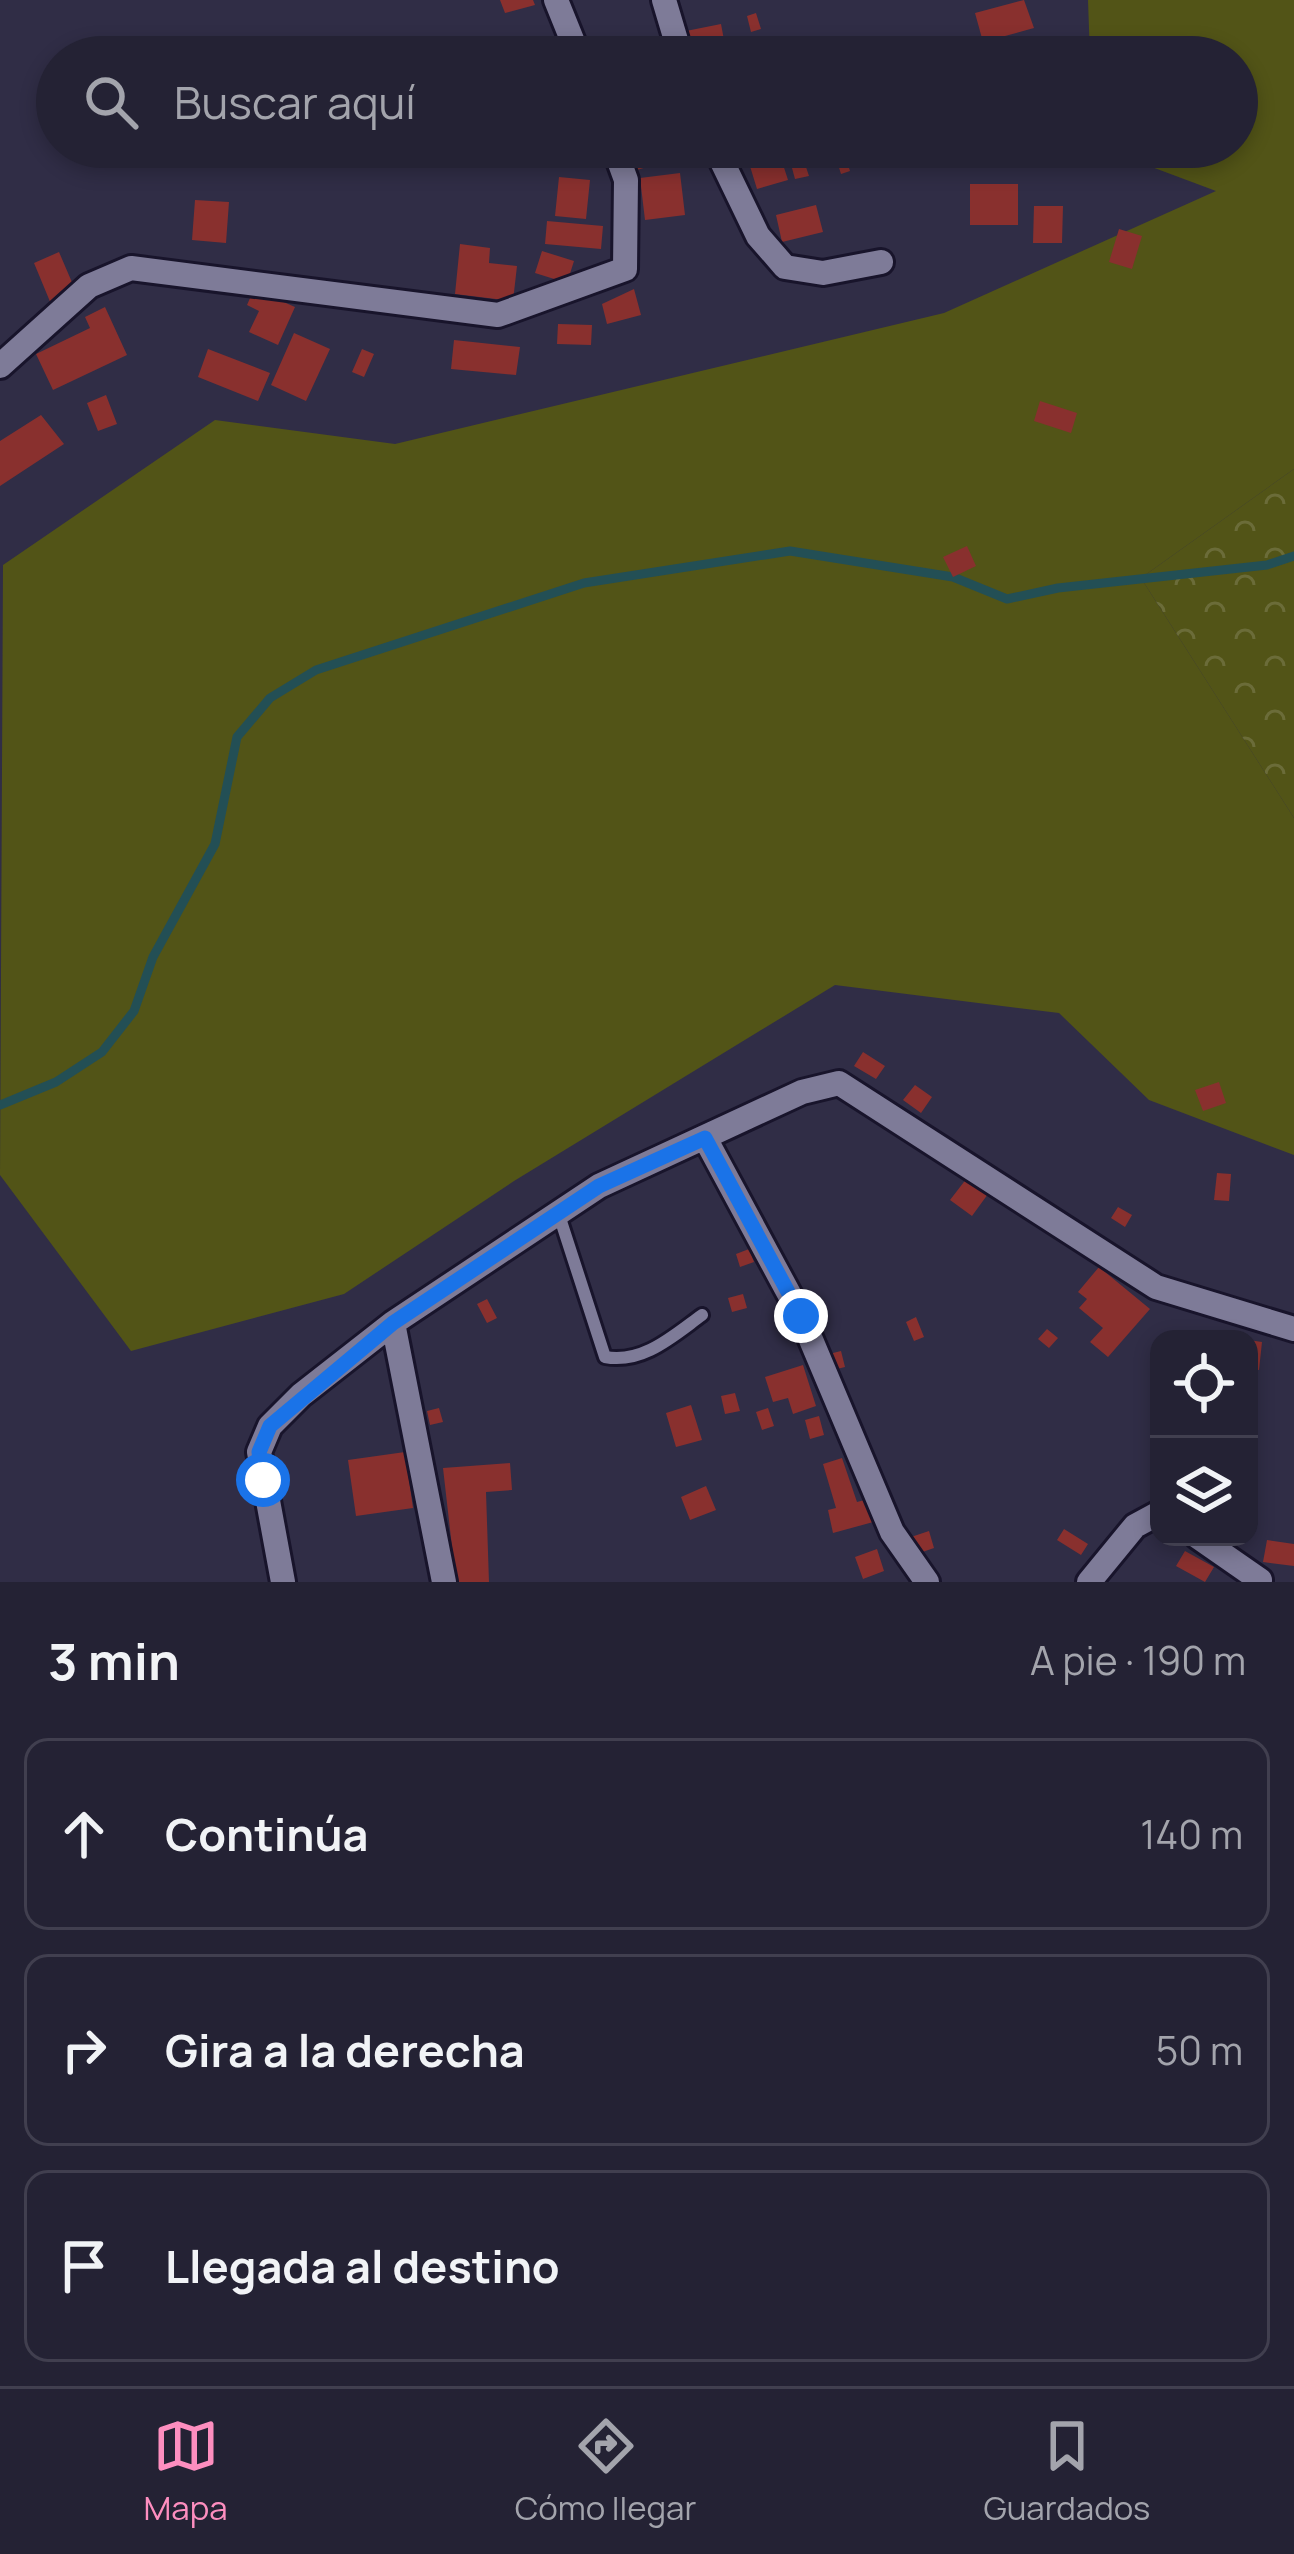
<!DOCTYPE html>
<html lang="es">
<head>
<meta charset="utf-8">
<style>
  body { margin:0; font-family:Manrope,sans-serif; background:#2c2a3c; color:#f1f3f6 }
  .controls { position:absolute; right:36px; bottom:36px; display:grid; overflow:hidden; border-radius:24px; box-shadow:0 6px 18px #0003 }
  .controls button { width:108px; height:108px; display:grid; place-items:center; padding:0; border:0; border-bottom:3px solid #413f4f; background:#242234; color:#f1f3f6; font:60px sans-serif }
  .stop { position:absolute; width:36px; height:36px; margin:-27px; border:9px solid #1a73e8; border-radius:50%; background:#fff }
  .stop.end { background:#1a73e8; border-color:#fff; box-shadow:0 3px 12px #0008 }
  .list { margin:0; padding:0; list-style:none }
  h2 { display:flex; justify-content:space-between; align-items:center; height:156px; margin:0; padding:0 48px; font-size:51px }
  h2 small { font-size:39px; font-weight:400; color:#a3a4ac }
  .list li { display:grid; grid-template-columns:78px 1fr auto; gap:36px; align-items:center; box-sizing:border-box; height:192px; margin:0 24px 24px; padding:0 24px; border:3px solid #413f4f; border-radius:24px }
  .list b { display:block; font-size:45px; white-space:nowrap }
  .list em { font-size:39px; font-style:normal; color:#a3a4ac }
  .icon { flex:none; width:66px; height:66px; fill:none; stroke:currentColor; stroke-width:2; stroke-linecap:round; stroke-linejoin:round }
  .map { position:relative; flex:none; width:1294px; height:1582px; overflow:hidden }
  .search { position:absolute; background:#242234; box-shadow:0 6px 18px #0003; left:36px; right:36px; top:36px; height:132px; display:flex; align-items:center; gap:30px; box-sizing:border-box; padding:0 42px; border-radius:66px; color:#a3a4ac; font-size:45px }
  .sheet { height:804px; background:#242234 }
  nav { display:flex; justify-content:space-around; align-items:center; box-sizing:border-box; height:168px; border-top:3px solid #413f4f; background:#242234; font-size:33px; color:#a3a4ac }
  nav a { display:grid; justify-items:center; gap:6px }
  nav .on { color:#fd8ebf }
  .map>svg:first-child { display:block }
  .green { fill:#525417 }
  .forest { fill:url(#forest-crowns) }
  .lines { fill:none; stroke-linecap:round; stroke-linejoin:round }
  .stream { stroke:#234f55; stroke-width:9 }
  .building { fill:#89302e }
  .service-casing { stroke:#18142b; stroke-width:18 }
  .minor-casing { stroke:#18142b; stroke-width:30 }
  .service { stroke:#7e7b98; stroke-width:12 }
  .minor { stroke:#7e7b98; stroke-width:24 }
  .route { stroke:#1a73e8; stroke-width:15 }
</style>
</head>
<body>
<div class="map">
<svg width="1294" height="1582" viewBox="0 0 1294 1582">
  <defs>
    <pattern id="forest-crowns" width="20" height="18" patternUnits="userSpaceOnUse" patternTransform="scale(3)"><rect width="20" height="18" fill="#525417"/><path d="M2 6a3 3 0 1 1 6 0M12 15a3 3 0 1 1 6 0" fill="none" stroke="#6b6c39"/></pattern>
  </defs>
  <rect width="100%" height="100%" fill="#302d46"/>
  <!-- green -->
  <path class="green" d="M1088 0H1294V469L1141 578 1294 818V1155L1149 1100 1059 1013 835 985 514 1181 344 1294 131 1351 0 1175 3 565 215 420 395 444 944 313 1216 191 1117 154 1115 147H1237V57H1090Z"/>
  <!-- forest -->
  <path class="forest" d="M1294 469V818L1141 578Z"/>
  <g class="lines">
    <!-- stream -->
    <path class="stream" d="M0 1105 56 1082 102 1052 134 1011 153 957 215 844 237 737 270 698 316 670 584 583 790 551 953 577 1007 599 1058 588 1267 565 1294 556"/>
  </g>
  <!-- building -->
  <path class="building" d="M500 0H533L535 5 505 13Z
    M1024 0 1034 28 983 42 975 13Z
    M756 13 761 29 751 32 747 16Z
    M721 24 727 56 691 57 686 31Z
    M952 46 956 57H918V56Z
    M134 147H208V153L130 155Z
    M647 147 653 165 634 171 627 150Z
    M933 147H959L961 156 937 162Z
    M844 152 850 171 841 174 835 155Z
    M780 155 788 180 757 189 749 163Z
    M805 164 809 176 795 179 792 168Z
    M680 173 685 215 645 220 640 178Z
    M559 177 590 180 586 219 555 216Z
    M970 184H1018V225H970Z
    M195 200 229 202 226 243 192 240Z
    M816 205 823 232 782 242 776 215Z
    M1034 206H1063L1062 243H1033Z
    M547 221 603 226 601 249 545 244Z
    M1119 229 1142 236 1132 269 1109 262Z
    M460 244 490 248 489 263 517 266 513 301 455 294Z
    M542 251 574 261 567 283 535 273Z
    M59 252 77 294 51 304 34 263Z
    M254 289 295 307 278 345 249 332 259 311 247 305Z
    M634 289 641 315 607 324 602 304Z
    M105 307 127 355 53 390 36 354 90 328 85 317Z
    M558 324 592 325 591 345 557 344Z
    M294 333 330 349 306 401 271 385Z
    M454 340 520 347 516 375 451 369Z
    M208 349 270 373 258 401 198 377Z
    M362 349 374 354 364 377 352 372Z
    M106 395 117 424 98 431 87 403Z
    M1040 401 1077 413 1071 433 1034 421Z
    M41 415 64 444 0 486V441Z
    M967 546 976 566 953 577 943 557Z
    M863 1052 885 1066 876 1079 854 1066Z
    M1219 1082 1226 1103 1203 1111 1195 1090Z
    M915 1085 932 1097 921 1113 903 1100Z
    M1217 1173 1231 1174 1229 1201 1214 1200Z
    M967 1178 988 1194 972 1216 950 1200Z
    M1118 1207 1132 1215 1125 1227 1111 1218Z
    M749 1249 754 1262 740 1267 736 1254Z
    M1099 1267 1150 1309 1108 1357 1090 1342 1103 1328 1079 1308 1087 1299 1078 1292Z
    M743 1294 747 1308 732 1312 728 1298Z
    M487 1299 497 1318 487 1323 477 1304Z
    M916 1317 924 1337 914 1341 906 1322Z
    M1047 1329 1058 1338 1049 1348 1038 1339Z
    M1249 1340 1262 1342 1259 1370 1249 1369Z
    M841 1351 845 1367 833 1370 829 1354Z
    M803 1365 816 1406 793 1414 788 1398 773 1402 765 1377Z
    M735 1393 740 1411 725 1414 721 1396Z
    M691 1405 702 1440 676 1447 666 1413Z
    M439 1408 443 1422 430 1425 427 1411Z
    M768 1408 774 1426 762 1430 756 1412Z
    M819 1416 824 1435 810 1439 805 1420Z
    M405 1452 413 1508 356 1516 348 1460Z
    M842 1458 857 1502 872 1498 877 1521 833 1533 828 1510 836 1508 823 1464Z
    M510 1463 512 1490 486 1492 489 1582H456L443 1468Z
    M706 1486 716 1510 690 1520 681 1497Z
    M1064 1529 1088 1544 1081 1555 1057 1540Z
    M929 1531 934 1548 911 1556 905 1539Z
    M1267 1540 1294 1544V1566L1263 1562Z
    M877 1549 884 1571 863 1579 855 1557Z
    M1185 1551 1214 1567 1205 1582 1176 1566Z"/>
  <g class="lines">
    <defs>
      <path id="service" d="M559 1215 605 1357C643 1364 673 1336 702 1315"/>
      <path id="minor" d="M556 0 579 57
        M664 0 681 57
        M715 147 758 236 785 267 823 273 881 262
        M0 366 89 286 131 268 498 315 625 269 626 180 614 147
        M705 1138 801 1316 892 1532 927 1582
        M393 1323 444 1582
        M1198 1537 1260 1580
        M283 1582 259 1452 270 1426 301 1395 393 1323 599 1186 802 1092 839 1083 1156 1287 1294 1329
        M1089 1582 1135 1526 1159 1513"/>
    </defs>
    <!-- service casing -->
    <use href="#service" class="service-casing"/>
    <!-- minor casing -->
    <use href="#minor" class="minor-casing"/>
    <!-- service -->
    <use href="#service" class="service"/>
    <!-- minor -->
    <use href="#minor" class="minor"/>
  </g>
  <g class="lines">
    <!-- route -->
    <path class="route" d="M263 1480 259 1452 270 1426 393 1323 599 1186 705 1138 801 1316"/>
  </g>
</svg>
<div class="controls">
<button><svg class="icon" aria-label="locate" viewBox="0 0 24 24"><circle cx="12" cy="12" r="6"/><path d="M12 2v4M12 18v4M2 12h4M18 12h4"/></svg></button>
<button><svg class="icon" aria-label="layers" viewBox="0 0 24 24"><path d="M12 4l9 5-9 5-9-5zM3 14l9 5 9-5"/></svg></button>
</div>
<div class="stop" style="left:263px;top:1480px"></div>
<div class="stop end" style="left:801px;top:1316px"></div>
<div class="search"><svg class="icon" aria-label="search" viewBox="0 0 24 24"><circle cx="10" cy="10" r="6"/><path d="M15 15l6 6"/></svg>Buscar aquí</div>
</div>
<section class="sheet">
<h2>3 min<small>A pie · 190 m</small></h2>
<ul class="list">
<li><svg class="icon" aria-label="ahead" viewBox="0 0 24 24"><path d="M12 20V5M6 11l6-6 6 6"/></svg><div><b>Continúa</b></div><em>140 m</em></li>
<li><svg class="icon" aria-label="right" viewBox="0 0 24 24"><path d="M7 20v-9h11M14 6l5 5-5 5"/></svg><div><b>Gira a la derecha</b></div><em>50 m</em></li>
<li><svg class="icon" aria-label="arrive" viewBox="0 0 24 24"><path d="M6 21V4h12l-3 4 3 4H6"/></svg><div><b>Llegada al destino</b></div></li>
</ul>
</section>
<nav>
<a class="on"><svg class="icon" aria-label="map" viewBox="0 0 24 24"><path d="M3 6l6-2 6 2 6-2v14l-6 2-6-2-6 2zM9 4v14M15 6v14"/></svg>Mapa</a>
<a><svg class="icon" aria-label="directions" viewBox="0 0 24 24"><path d="M12 3l9 9-9 9-9-9zM9 14v-3h6M13 9l2 2-2 2"/></svg>Cómo llegar</a>
<a><svg class="icon" aria-label="saved" viewBox="0 0 24 24"><path d="M7 4h10v16l-5-4-5 4z"/></svg>Guardados</a>
</nav>
</body>
</html>
